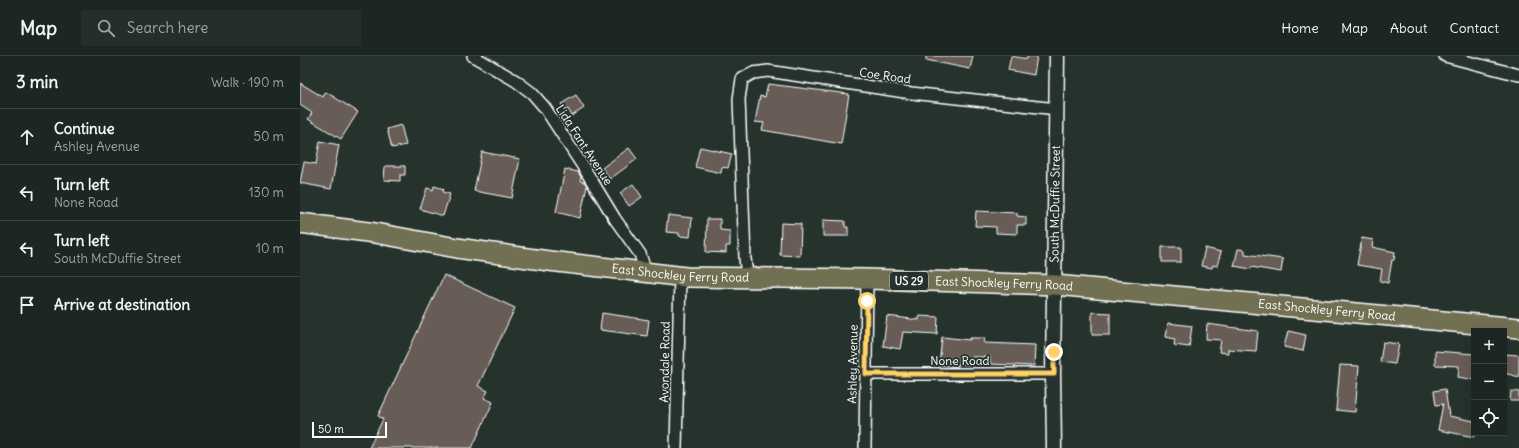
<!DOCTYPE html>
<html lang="en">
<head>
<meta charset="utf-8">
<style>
  body { margin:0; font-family:Delius,sans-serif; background:#252e2a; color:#f1f3f6 }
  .controls { position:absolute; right:12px; bottom:12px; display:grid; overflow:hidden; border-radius:0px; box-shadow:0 4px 16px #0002 }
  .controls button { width:36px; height:36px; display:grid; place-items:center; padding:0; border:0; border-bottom:1px solid #3a4340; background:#1c2622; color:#f1f3f6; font:20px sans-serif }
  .scale { position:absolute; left:12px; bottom:10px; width:75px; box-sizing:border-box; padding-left:4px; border:2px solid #fff; border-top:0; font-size:11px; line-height:14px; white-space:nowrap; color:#fff; -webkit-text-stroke:3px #26332d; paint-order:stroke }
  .stop { position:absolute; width:12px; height:12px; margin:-9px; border:3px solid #ffd166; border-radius:50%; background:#fff }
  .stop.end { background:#ffd166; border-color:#fff; box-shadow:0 1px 4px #0008 }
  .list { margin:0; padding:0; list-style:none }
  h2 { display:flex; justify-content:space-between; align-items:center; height:52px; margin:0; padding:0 16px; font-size:17px }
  h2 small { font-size:13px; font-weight:400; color:#a0a5a5 }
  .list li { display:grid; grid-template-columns:26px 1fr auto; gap:12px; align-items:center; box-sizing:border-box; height:56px; padding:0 16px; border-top:1px solid #3a4340 }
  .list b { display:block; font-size:15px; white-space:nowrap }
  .list p { margin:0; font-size:13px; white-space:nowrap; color:#a0a5a5 }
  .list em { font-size:13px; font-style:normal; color:#a0a5a5 }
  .icon { flex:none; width:22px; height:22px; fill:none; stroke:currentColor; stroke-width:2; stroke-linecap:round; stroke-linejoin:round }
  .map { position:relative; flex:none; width:1219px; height:392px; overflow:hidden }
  header { display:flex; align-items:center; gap:24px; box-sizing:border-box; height:56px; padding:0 20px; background:#1c2622; border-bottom:1px solid #3a4340 }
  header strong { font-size:19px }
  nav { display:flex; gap:22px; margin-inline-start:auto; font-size:14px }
  .search { width:280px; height:36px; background:#252e2a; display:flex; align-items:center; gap:10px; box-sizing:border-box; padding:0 14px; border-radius:0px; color:#a0a5a5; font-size:15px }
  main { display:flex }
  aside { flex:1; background:#1c2622 }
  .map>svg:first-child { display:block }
  .building { fill:#675b57; stroke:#fff }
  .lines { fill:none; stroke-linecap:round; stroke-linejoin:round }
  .minor-casing { stroke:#fff; stroke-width:14 }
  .tertiary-casing { stroke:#fff; stroke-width:17 }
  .trunk-casing { stroke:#fff; stroke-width:22 }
  .minor { stroke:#26332d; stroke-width:11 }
  .tertiary { stroke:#26332d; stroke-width:14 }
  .trunk { stroke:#716f52; stroke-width:19 }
  .route { stroke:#ffd166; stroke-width:5 }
  .labels { text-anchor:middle; stroke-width:3.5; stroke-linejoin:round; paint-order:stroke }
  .shield { fill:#26332d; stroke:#bec2c0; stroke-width:1 }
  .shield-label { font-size:11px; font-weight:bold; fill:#fff }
  .street-label { font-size:12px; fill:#fff; stroke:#26332d }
</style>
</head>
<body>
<header>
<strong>Map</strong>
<div class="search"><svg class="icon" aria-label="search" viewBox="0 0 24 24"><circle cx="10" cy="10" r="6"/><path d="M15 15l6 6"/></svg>Search here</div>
<nav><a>Home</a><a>Map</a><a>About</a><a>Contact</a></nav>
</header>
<main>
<aside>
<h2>3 min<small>Walk · 190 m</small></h2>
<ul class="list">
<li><svg class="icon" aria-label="ahead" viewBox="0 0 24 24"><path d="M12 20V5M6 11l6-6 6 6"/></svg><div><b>Continue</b><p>Ashley Avenue</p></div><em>50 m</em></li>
<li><svg class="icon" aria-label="left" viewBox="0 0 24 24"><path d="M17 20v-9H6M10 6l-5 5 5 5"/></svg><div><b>Turn left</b><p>None Road</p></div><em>130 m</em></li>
<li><svg class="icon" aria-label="left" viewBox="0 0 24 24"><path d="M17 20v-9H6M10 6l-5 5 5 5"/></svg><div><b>Turn left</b><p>South McDuffie Street</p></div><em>10 m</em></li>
<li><svg class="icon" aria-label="arrive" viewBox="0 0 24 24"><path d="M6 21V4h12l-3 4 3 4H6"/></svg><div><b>Arrive at destination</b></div></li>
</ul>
</aside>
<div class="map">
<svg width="1219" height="392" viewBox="0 0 1219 392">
  <rect width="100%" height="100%" fill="#26332d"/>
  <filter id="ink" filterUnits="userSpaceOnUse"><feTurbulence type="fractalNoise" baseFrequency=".025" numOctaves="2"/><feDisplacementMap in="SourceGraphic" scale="8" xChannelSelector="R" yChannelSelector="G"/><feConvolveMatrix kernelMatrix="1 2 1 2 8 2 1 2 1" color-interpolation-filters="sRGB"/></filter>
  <g filter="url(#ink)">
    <!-- building -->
    <path class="building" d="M626 0H673L670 13 626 4Z
      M711 0 727 3 728 0H737L734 19 708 14Z
      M0 27 23 41 26 36 58 56 41 83 8 63 12 57 0 49Z
      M468 28 549 38 541 88 462 74 464 67 455 66 460 40 465 41Z
      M276 39 284 52 272 60 268 53 265 55 261 48Z
      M101 69 106 89 92 92 87 73Z
      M20 85 39 89 31 133 0 127 4 106 16 108Z
      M400 91 432 98 428 112 422 111 421 117 395 111Z
      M329 92 337 103 310 123 302 112Z
      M182 96 220 103 212 142 174 135Z
      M85 110H105V119H100V125L84 124Z
      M265 113 278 116 281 121 280 125 284 126 287 130 280 162 256 156Z
      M333 128 342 141 329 150 320 137Z
      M134 130 144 133 143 136 150 138 143 160 120 153 127 132 133 134Z
      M676 155 717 157V160L726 161V169H717V178L696 177V171L675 170Z
      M368 159 392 162 390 181 379 180V177L366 176Z
      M407 163H420V174L430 175V190H426V197L406 196Z
      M523 164 545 165V171H548V180H523Z
      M481 167 501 168 500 200 480 199Z
      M1062 182 1073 184 1072 191 1095 196 1094 204H1092L1088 227 1080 225 1082 213 1057 209Z
      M862 191H881V206H862Z
      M905 192 921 196 917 210 913 209 912 212 901 210Z
      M938 193 945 194V198L983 203 981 216 951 211V213L934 210Z
      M144 219 215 252 178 330 188 335 184 342 193 346 172 392H69L83 363 78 360Z
      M792 256 810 257V279H792Z
      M302 257 349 264 347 280 300 274Z
      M587 260 619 264V260L638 261 637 278 603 276 600 293 583 290Z
      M868 267 892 270 889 291 874 289 875 283 866 281Z
      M907 268 958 275 956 295 928 293V297L919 296 921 284 906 283Z
      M988 275 1006 279 1003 295 984 291Z
      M642 281 670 284V282H685L684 287 735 289 734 310 690 308V301H669V309L658 308V311L639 309Z
      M1083 286 1099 288 1095 308 1080 306Z
      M1135 295 1174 298V324L1158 321 1159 310 1135 309Z
      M1204 298 1219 299V321L1204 317Z
      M1040 309 1059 310 1055 356 1036 354Z
      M1145 333 1149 360 1174 365V381L1138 374 1143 348 1136 349 1134 335Z
      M1211 335 1219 336V345H1210Z"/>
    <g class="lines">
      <defs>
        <path id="minor" d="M173 0 216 25 232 37 245 52 284 112 315 163 340 198 346 217
          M1145 0 1219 19
          M447 221 445 202 439 43 442 23 453 17 468 15 611 37 757 53
          M566 318H753
          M376 392 380 221
          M565 392 567 223"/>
        <g id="tertiary">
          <path id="s1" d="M754 392 753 318 757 0"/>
        </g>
        <g id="trunk">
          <path id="s2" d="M0 167 75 177 157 192 249 205 386 221 567 223 755 229 1219 272"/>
        </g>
      </defs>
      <!-- minor casing -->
      <use href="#minor" class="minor-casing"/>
      <!-- tertiary casing -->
      <use href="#tertiary" class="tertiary-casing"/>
      <!-- trunk casing -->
      <use href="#trunk" class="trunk-casing"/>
      <!-- minor -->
      <use href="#minor" class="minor"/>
      <!-- tertiary -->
      <use href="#tertiary" class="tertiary"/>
      <!-- trunk -->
      <use href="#trunk" class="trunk"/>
    </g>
  </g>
  <g class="lines" filter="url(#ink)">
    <!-- route -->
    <path class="route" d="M567 245 566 318H754V296"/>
  </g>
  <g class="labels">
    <!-- shield labels -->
    <rect class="shield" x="590" y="216" width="38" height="18" rx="3"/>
    <g class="shield-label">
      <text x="609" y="229">US 29</text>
    </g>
    <!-- street labels -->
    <g class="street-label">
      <text transform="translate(585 20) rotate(8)" y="4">Coe Road</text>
      <text transform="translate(284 89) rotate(57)" y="4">Lida Fant Avenue</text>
      <text dy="4" stroke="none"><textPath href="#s1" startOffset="244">South McDuffie Street</textPath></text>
      <text dy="4" stroke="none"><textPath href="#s2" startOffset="384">East Shockley Ferry Road</textPath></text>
      <text dy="4" stroke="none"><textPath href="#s2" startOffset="708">East Shockley Ferry Road</textPath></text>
      <text dy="4" stroke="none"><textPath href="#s2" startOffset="1032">East Shockley Ferry Road</textPath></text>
      <text x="660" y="309">None Road</text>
      <text transform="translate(365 306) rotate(-89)" y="4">Avondale Road</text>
      <text transform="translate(553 308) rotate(-89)" y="4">Ashley Avenue</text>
    </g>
  </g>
</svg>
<div class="controls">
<button>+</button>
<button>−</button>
<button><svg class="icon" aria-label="locate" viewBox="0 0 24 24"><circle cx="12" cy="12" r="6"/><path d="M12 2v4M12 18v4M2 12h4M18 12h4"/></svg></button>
</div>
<div class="scale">50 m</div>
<div class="stop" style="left:567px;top:245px"></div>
<div class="stop end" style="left:754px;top:296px"></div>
</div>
</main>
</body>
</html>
